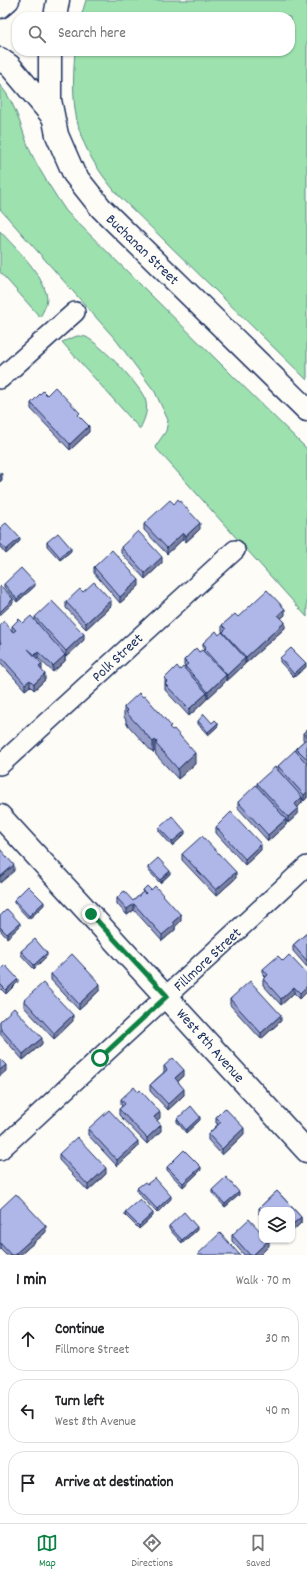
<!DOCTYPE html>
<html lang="en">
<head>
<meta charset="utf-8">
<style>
  body { margin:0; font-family:Dekko,sans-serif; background:#f2f2f2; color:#202124 }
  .controls { position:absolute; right:12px; bottom:12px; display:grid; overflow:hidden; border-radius:8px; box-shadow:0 1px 3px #0004 }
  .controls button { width:36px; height:36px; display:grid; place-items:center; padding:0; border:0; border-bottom:1px solid #e0e0e0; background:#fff; color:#202124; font:20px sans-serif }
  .stop { position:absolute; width:12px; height:12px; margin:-9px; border:3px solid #0b8043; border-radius:50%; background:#fff }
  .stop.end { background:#0b8043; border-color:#fff; box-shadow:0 1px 4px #0008 }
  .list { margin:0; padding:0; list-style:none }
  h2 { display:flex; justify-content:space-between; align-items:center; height:52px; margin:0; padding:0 16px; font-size:17px }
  h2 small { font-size:13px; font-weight:400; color:#757577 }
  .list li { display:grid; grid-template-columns:26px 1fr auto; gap:12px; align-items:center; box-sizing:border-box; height:64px; margin:0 8px 8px; padding:0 8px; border:1px solid #e0e0e0; border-radius:16px }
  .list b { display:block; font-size:15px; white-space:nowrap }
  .list p { margin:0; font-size:13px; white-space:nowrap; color:#757577 }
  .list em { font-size:13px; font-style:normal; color:#757577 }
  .icon { flex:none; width:22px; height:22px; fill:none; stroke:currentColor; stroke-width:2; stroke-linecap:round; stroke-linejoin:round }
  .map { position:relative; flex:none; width:307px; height:1255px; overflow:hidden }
  .search { position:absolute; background:#fff; box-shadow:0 1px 3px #0004; left:12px; right:12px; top:12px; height:44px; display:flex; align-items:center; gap:10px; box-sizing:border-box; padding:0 14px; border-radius:16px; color:#757577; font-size:15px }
  .sheet { height:268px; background:#fff }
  nav { display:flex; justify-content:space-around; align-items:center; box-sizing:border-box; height:56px; border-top:1px solid #e0e0e0; background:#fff; font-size:11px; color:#757577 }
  nav a { display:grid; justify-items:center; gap:2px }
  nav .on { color:#0b8043 }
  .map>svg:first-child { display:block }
  .green { fill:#9ce1ae; stroke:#5c8886 }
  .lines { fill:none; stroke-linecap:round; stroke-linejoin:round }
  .minor-casing { stroke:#1b2f5e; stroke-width:22 }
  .tertiary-casing { stroke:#1b2f5e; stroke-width:25 }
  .minor { stroke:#fdfcf7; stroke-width:19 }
  .tertiary { stroke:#fdfcf7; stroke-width:22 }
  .wall { fill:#969dc8; stroke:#1b2f5e }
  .shaded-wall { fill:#7a80a2; stroke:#1b2f5e }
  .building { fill:#afb7e8; stroke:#1b2f5e }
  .route { stroke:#0b8043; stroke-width:5 }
  .labels { text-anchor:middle; stroke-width:3.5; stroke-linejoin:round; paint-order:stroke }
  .street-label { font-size:15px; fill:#1b2f5e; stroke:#fdfcf7 }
</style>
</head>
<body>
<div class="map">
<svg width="307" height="1255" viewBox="0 0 307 1255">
  <rect width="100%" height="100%" fill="#fdfcf7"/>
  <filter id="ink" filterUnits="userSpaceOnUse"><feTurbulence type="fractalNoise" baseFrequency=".025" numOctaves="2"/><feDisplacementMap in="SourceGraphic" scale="8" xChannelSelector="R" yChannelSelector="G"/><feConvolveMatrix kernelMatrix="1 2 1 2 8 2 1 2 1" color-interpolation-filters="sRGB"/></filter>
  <g filter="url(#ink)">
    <!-- green -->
    <path class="green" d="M86 0H307V380L118 195C76 145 70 115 75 51H290V17H81Z
      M0 85C18 106 21 131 32 155 42 175 54 193 66 211L307 449V617L155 447 166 431 168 420 155 392 116 340 0 209Z
      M0 231C16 249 39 269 46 293 49 301 44 310 40 317L0 272Z
      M77 336C80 336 83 336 86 337 100 344 143 387 146 402 148 412 144 420 140 429L62 342Z"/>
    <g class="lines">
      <defs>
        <path id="minor" d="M0 379 75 312
          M0 765 235 550
          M0 1150 307 866"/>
        <path id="tertiary" d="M0 7 8 0
          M55 17 58 0
          M50 51V100L57 135 74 174 101 208 307 410
          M0 59 10 66 53 117
          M0 816 307 1151"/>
      </defs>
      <!-- minor casing -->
      <use href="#minor" class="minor-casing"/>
      <!-- tertiary casing -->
      <use href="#tertiary" class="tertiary-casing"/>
      <!-- minor -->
      <use href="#minor" class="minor"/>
      <!-- tertiary -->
      <use href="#tertiary" class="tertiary"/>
    </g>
    <!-- wall -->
    <path class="wall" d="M47 395 80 417 89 432 70 450 31 409V403Z
      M144 524 200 529 186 542 183 539 167 554 144 530Z
      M0 528 20 541 6 554 0 547Z
      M47 542 71 551 60 560 47 546Z
      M121 547 162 563 145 579 121 553Z
      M94 567 139 586 120 603 94 573Z
      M4 584 35 586 17 602 4 587Z
      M83 592 111 606 86 629 66 608V602Z
      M285 615 281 618 285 628 246 663 245 662V664L227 681 226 679V681L208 698 207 697V699L189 716 165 690V678L180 670 185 669V667L184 666V660L199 652 204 651V650L203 649V643L223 633 222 631V625L238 617Z
      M35 617 84 640 66 657 65 655V661L53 672 38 658 37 659 45 680 34 690 30 686 25 690 0 662V625L12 631V626L35 620Z
      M280 658 306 667 294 677 280 662Z
      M124 707 171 730 195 764 178 779 156 755 155 751 153 753 126 723V720L124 717Z
      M198 721 212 723 218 726 208 735 198 724Z
      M307 729V798L304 801 302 798V803L298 807V814L288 823 286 820V825L268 841 238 808V802L257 787V783L278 771V766L296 752V748L304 741 303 739V733Z
      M216 827 261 850 245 865 216 833Z
      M159 828 185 834 172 846 159 831Z
      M182 854 236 878 216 896 182 860Z
      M148 867 170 874 160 883 148 870Z
      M143 890 181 921 175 927V930L162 941 134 910 127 915 117 904V898L133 901 143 892Z
      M14 900 44 905 29 919 14 903Z
      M0 916 20 926 7 938 0 930Z
      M307 933V967L293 951V945Z
      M21 951 47 956 34 969 21 955Z
      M283 961 307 974 300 999 294 993 281 1005 263 985V979L265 977 263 975V969Z
      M0 970 18 982 6 994 0 988Z
      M51 974 100 990 79 1010 51 980Z
      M230 999 281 1021 261 1039 230 1005Z
      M24 1000 73 1021 54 1039 24 1007Z
      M0 1021 42 1044 23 1060 0 1034Z
      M164 1066 184 1076 178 1081 184 1095 168 1110 150 1091V1085L164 1072Z
      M121 1099 160 1118 156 1121 161 1131 147 1144 119 1115V1109L122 1106 121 1105Z
      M216 1117 244 1134 222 1155 208 1140V1134L218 1124 216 1123Z
      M177 1119 200 1120 186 1133 177 1122Z
      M88 1129 138 1147 117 1166 88 1135Z
      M59 1154 106 1174 88 1191 59 1160Z
      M167 1167 201 1170 183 1187 167 1170Z
      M147 1184 171 1199 157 1213 137 1192V1188Z
      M212 1190 239 1195 225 1207 212 1193Z
      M277 1191 301 1217V1223L292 1231V1210H262V1217L259 1214V1208Z
      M0 1209 46 1232 20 1255H6L0 1249Z
      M125 1212 153 1216 139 1229 125 1215Z
      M169 1226 197 1230 182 1243 169 1229Z
      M232 1235 269 1246 260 1255H244L232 1241Z"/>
    <!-- shaded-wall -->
    <path class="shaded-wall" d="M89 426V432L70 450V444Z
      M2 474V480L0 482V476Z
      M200 523V529L186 542V536Z
      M183 533V539L167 554V548Z
      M20 538V541L6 554V550Z
      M71 548V551L60 560V557Z
      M162 557V563L145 579V573Z
      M139 580V586L120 603V597Z
      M35 583V586L17 602V599Z
      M13 599V603L0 615V612Z
      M111 600V606L86 629V623Z
      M285 609V615L278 621V615Z
      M285 622V628L246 663V657Z
      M84 634V640L66 657V651Z
      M38 652V658L35 661V655Z
      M65 655V661L53 672V666Z
      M245 658V664L227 681V675Z
      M306 663V667L294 677V674Z
      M42 664V670L39 667Z
      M45 674V680L34 690V684Z
      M226 675V681L208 698V692Z
      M30 680V686L25 690V684Z
      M207 693V699L189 716V709Z
      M218 723V726L208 735V732Z
      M155 740V751L153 753V742Z
      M195 753V764L178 779V769Z
      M307 792V798L304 801V795Z
      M302 797V803L295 810V804Z
      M298 808V814L288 823V817Z
      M286 819V825L268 841V835Z
      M185 831V834L172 846V842Z
      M261 844V850L245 865V859Z
      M14 865V871L0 883V877Z
      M170 871V874L160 883V880Z
      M236 872V878L216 896V890Z
      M44 902V905L29 919V916Z
      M134 904V910L127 915V909Z
      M181 915V921L175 927V930L162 941V935L173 922Z
      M20 923V926L7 938V934Z
      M47 953V956L34 969V965Z
      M18 979V982L6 994V990Z
      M100 984V990L79 1010V1004Z
      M307 986V992L300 999V993Z
      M294 987V993L281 1005V999Z
      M73 1015V1021L54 1039V1033Z
      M281 1015V1021L261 1039V1033Z
      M42 1038V1044L23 1060V1054Z
      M6 1065V1071L0 1076V1070Z
      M184 1070V1076L175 1084V1078Z
      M184 1089V1095L168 1110V1104Z
      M160 1112V1118L154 1123V1117Z
      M200 1117V1120L186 1133V1130Z
      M161 1125V1131L147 1144V1138Z
      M244 1128V1134L222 1155V1149Z
      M138 1141V1147L117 1166V1160Z
      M201 1167V1170L183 1187V1183Z
      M106 1168V1174L88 1191V1185Z
      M239 1192V1195L225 1207V1204Z
      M171 1196V1199L157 1213V1209Z
      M153 1213V1216L139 1229V1226Z
      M301 1217V1223L292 1231V1225Z
      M46 1226V1232L20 1255H14Z
      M197 1227V1230L182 1243V1240Z
      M269 1240V1246L260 1255H253Z"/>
    <!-- building -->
    <path class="building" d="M55 387 80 413 78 415 89 426 70 444 31 403 43 391 47 395Z
      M0 472 2 474 0 476Z
      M178 499 200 523 186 536 183 533 167 548 144 524 170 500 174 504Z
      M6 523 20 538 6 550 0 543V528Z
      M138 531 162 557 145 573 121 547Z
      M58 533 71 548 60 557 47 542Z
      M112 550 139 580 120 597 94 567Z
      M21 568 35 583 17 599 4 584Z
      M94 582 111 600 86 623 66 602 80 589 83 592Z
      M1 586 13 599 0 612V587Z
      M267 590 285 609 278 615 285 622 246 657 223 632 226 629 222 625 235 614 238 617Z
      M52 601 84 634 66 651 35 617Z
      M31 616 65 655 53 666 38 652 35 655 28 649 42 664 39 667 45 674 34 684 30 680 25 684 0 656V644L1 643 0 641V625L4 621 13 632 16 630 12 626 19 619 23 623Z
      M216 631 219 635 222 632 245 658 227 675 204 649 206 647 203 643Z
      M196 648 199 652 202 650 226 675 208 692 185 666 188 664 184 660Z
      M291 648 306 663 294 674 280 658Z
      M177 666 180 670 183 667 207 693 189 709 165 684 168 681 165 678Z
      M139 693 143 697 145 696 171 726 169 727 172 730 174 729 195 753 178 769 156 744 157 742 155 740 153 742 126 712 128 711 124 707Z
      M204 714 212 723 215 720 218 723 208 732 198 721Z
      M307 729V738L303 733Z
      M307 738V759L296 748Z
      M295 750 307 764V792L304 795 278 766Z
      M275 767 302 797 295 804 298 808 288 817 257 783Z
      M256 785 286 819 268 835 238 802Z
      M231 812 261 844 245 859 216 827Z
      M172 816 185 831 172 842 159 828Z
      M202 836 236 872 216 890 182 854Z
      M0 849 14 865 0 877Z
      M158 858 170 871 160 880 148 867Z
      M28 886 44 902 29 916 14 900Z
      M147 886 151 890 155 886 181 915 173 922 175 924 162 935 134 904 127 909 117 898 124 891 133 901 143 892 145 894 146 893 143 890Z
      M7 909 20 923 7 934 0 927V916Z
      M307 933V961L293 945Z
      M35 939 47 953 34 965 21 951Z
      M72 954 100 984 79 1004 51 974Z
      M289 955 307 974V986L300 993 294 987 281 999 263 979 268 975 263 969 278 956 283 961Z
      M5 965 18 979 6 990 0 984V970Z
      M250 981 281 1015 261 1033 230 999Z
      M43 983 73 1015 54 1033 24 1000Z
      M14 1008 42 1038 23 1054 0 1028V1021Z
      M173 1058 184 1070 175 1078 184 1089 168 1104 150 1085 167 1070 164 1066Z
      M0 1059 6 1065 0 1070Z
      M134 1087 138 1092 140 1090 160 1112 154 1117 161 1125 147 1138 119 1109 125 1104 121 1099Z
      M191 1106 200 1117 186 1130 177 1119Z
      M225 1108 244 1128 222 1149 208 1134 221 1122 216 1117Z
      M109 1110 138 1141 117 1160 88 1129Z
      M77 1137 106 1168 88 1185 59 1154Z
      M184 1150 201 1167 183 1183 167 1167Z
      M226 1177 239 1192 225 1204 212 1190Z
      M155 1178 171 1196 157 1209 137 1188 145 1182 147 1184Z
      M277 1191 301 1217 292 1225V1210H262V1211L259 1208Z
      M16 1194 46 1226 14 1255H11L0 1243V1209Z
      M140 1199 153 1213 139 1226 125 1212Z
      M184 1212 197 1227 182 1240 169 1226Z
      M249 1219 262 1233V1240H269L253 1255H250L232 1235Z
      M220 1233 240 1255H197Z"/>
  </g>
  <g class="lines" filter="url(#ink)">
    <!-- route -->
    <path class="route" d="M91 914 167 996 100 1058"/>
  </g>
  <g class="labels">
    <!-- street labels -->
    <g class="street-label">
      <text transform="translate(143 249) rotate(44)" y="5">Buchanan Street</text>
      <text transform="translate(117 657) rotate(-43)" y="5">Polk Street</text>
      <text transform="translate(207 959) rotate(-43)" y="5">Fillmore Street</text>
      <text transform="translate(211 1045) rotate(48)" y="5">West 8th Avenue</text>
    </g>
  </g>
</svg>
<div class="controls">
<button><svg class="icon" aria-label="layers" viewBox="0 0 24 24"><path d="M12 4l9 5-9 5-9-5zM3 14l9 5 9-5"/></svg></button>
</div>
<div class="stop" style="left:100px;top:1058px"></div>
<div class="stop end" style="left:91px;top:914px"></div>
<div class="search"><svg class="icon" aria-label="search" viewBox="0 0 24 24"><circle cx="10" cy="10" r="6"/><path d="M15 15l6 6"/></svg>Search here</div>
</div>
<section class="sheet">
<h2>1 min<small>Walk · 70 m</small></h2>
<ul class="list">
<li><svg class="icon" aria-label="ahead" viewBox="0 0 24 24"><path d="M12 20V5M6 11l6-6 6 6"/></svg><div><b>Continue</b><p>Fillmore Street</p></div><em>30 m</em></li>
<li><svg class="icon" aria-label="left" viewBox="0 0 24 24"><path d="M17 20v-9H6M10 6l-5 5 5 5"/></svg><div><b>Turn left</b><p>West 8th Avenue</p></div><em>40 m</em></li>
<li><svg class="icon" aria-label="arrive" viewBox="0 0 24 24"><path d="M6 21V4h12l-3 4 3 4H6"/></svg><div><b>Arrive at destination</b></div></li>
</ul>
</section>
<nav>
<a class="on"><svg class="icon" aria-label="map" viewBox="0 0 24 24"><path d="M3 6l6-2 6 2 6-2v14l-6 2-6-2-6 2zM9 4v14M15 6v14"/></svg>Map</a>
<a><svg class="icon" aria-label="directions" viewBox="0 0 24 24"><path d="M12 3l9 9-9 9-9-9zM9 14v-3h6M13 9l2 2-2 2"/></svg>Directions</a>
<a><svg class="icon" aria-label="saved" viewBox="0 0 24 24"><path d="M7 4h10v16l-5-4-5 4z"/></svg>Saved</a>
</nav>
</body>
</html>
